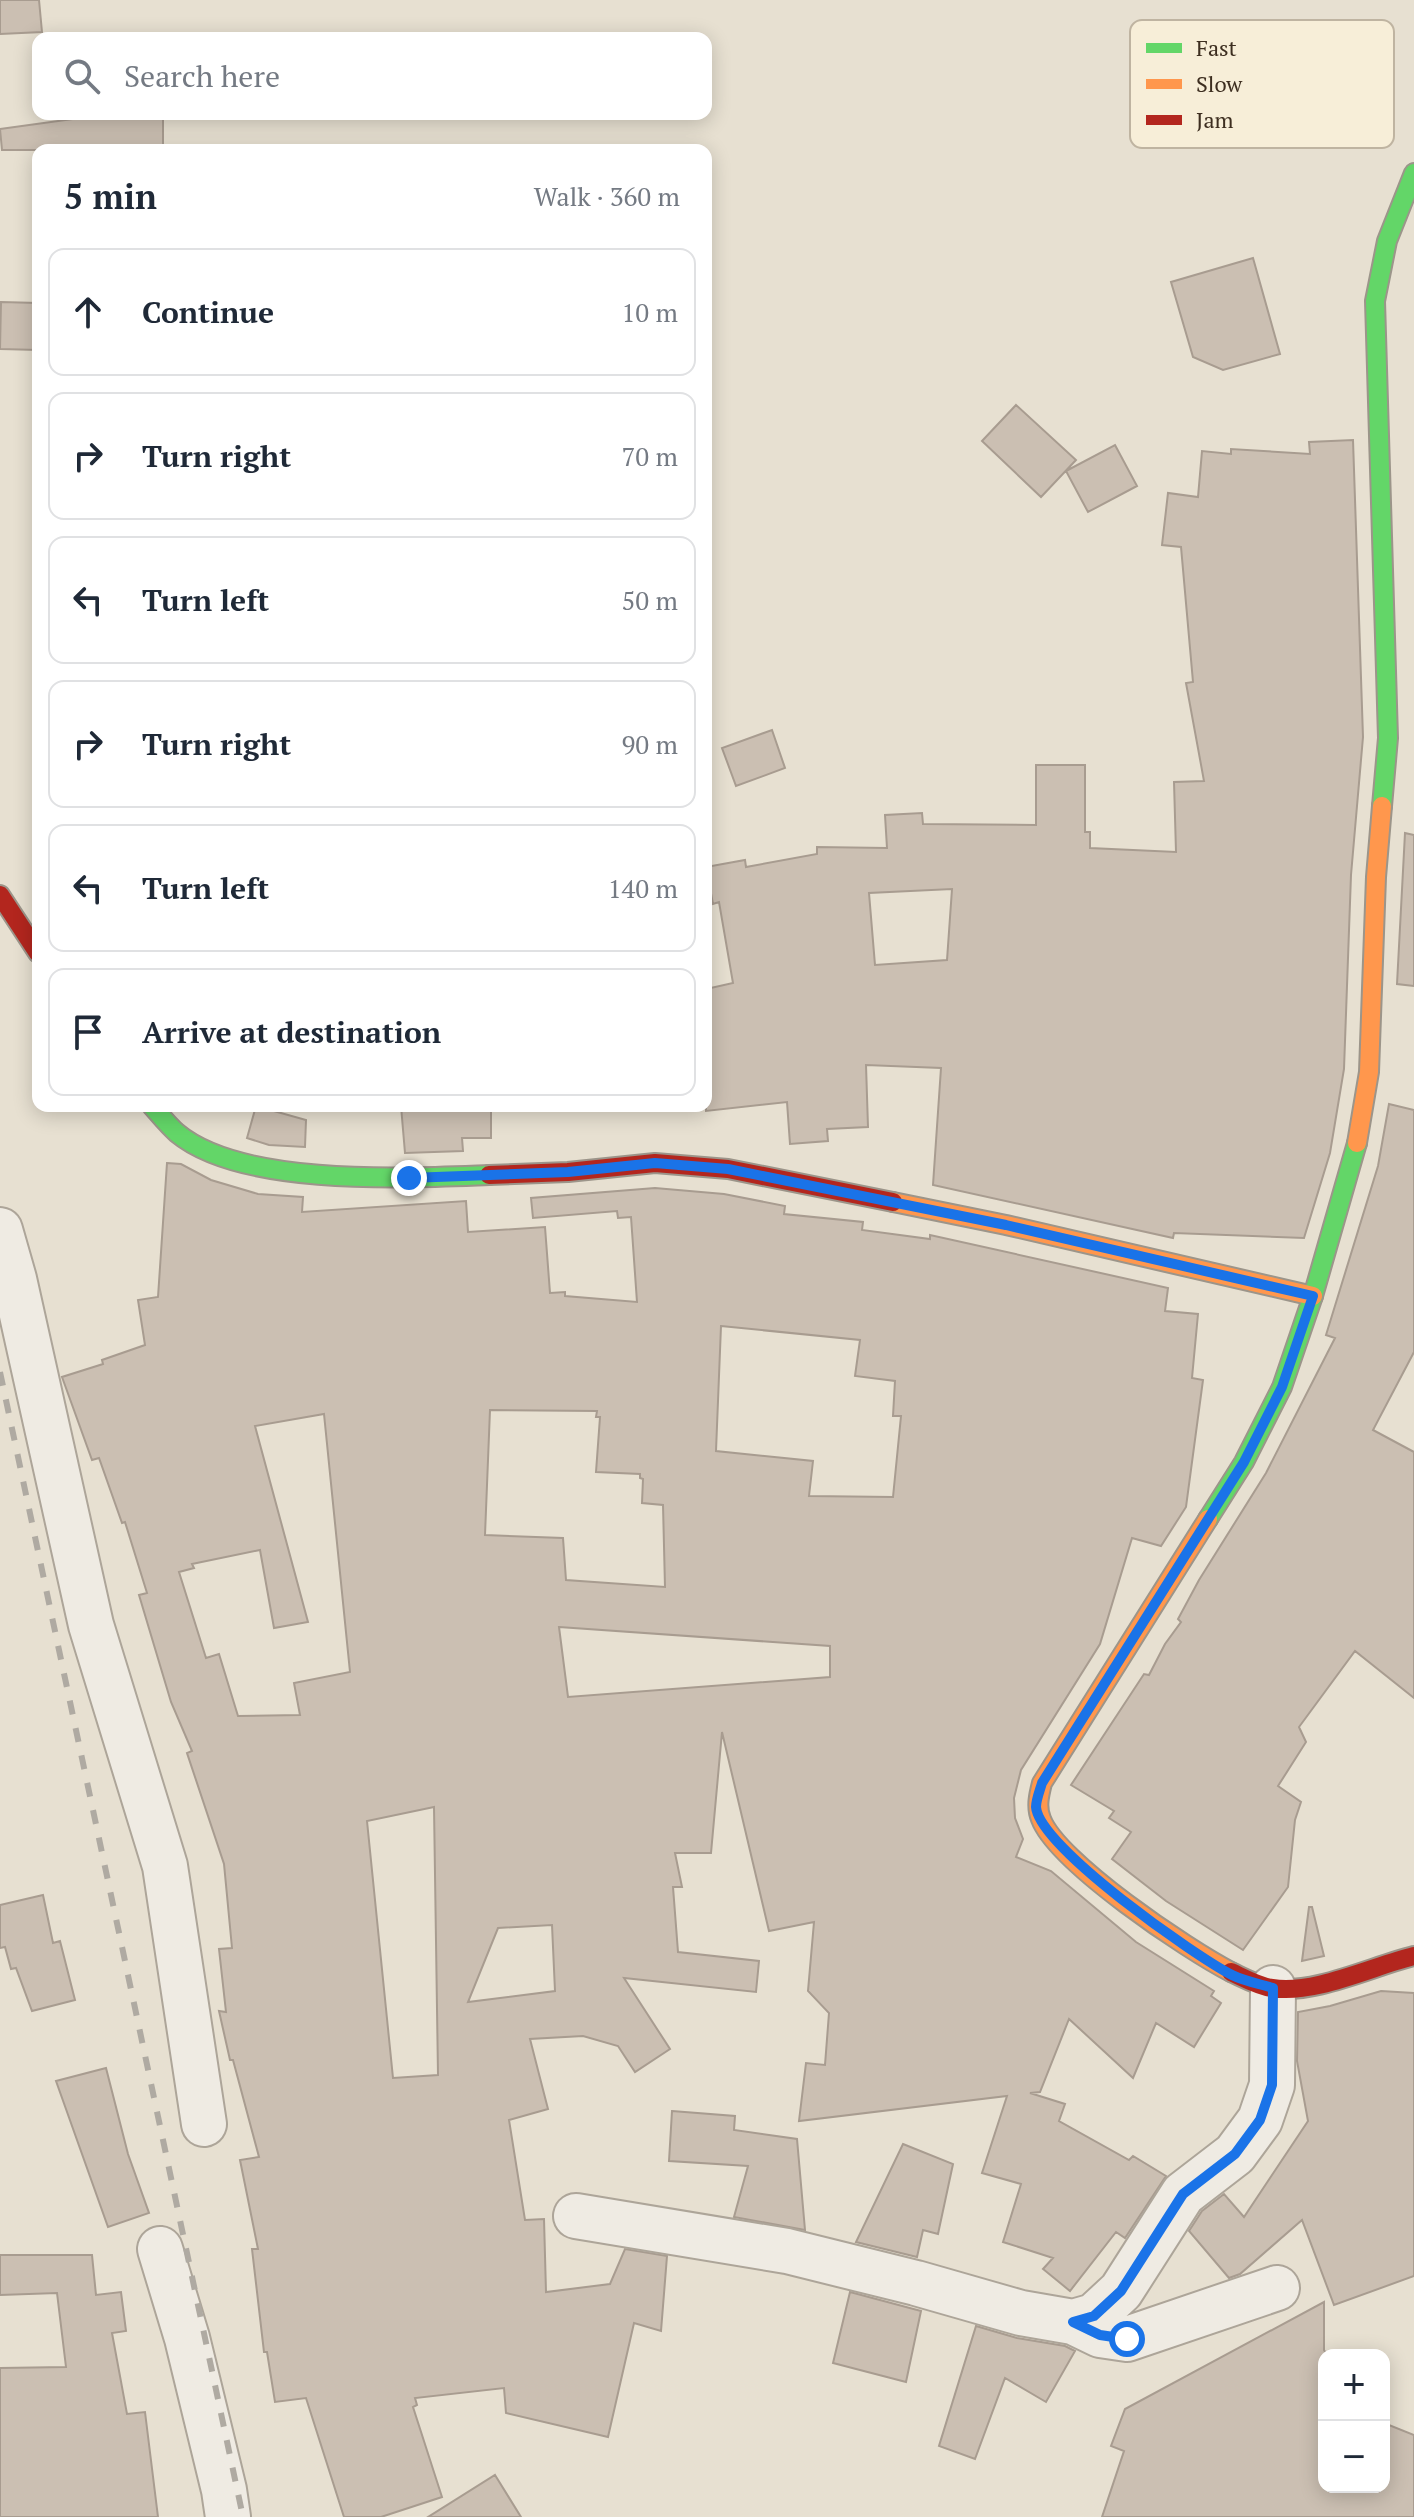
<!DOCTYPE html>
<html lang="en">
<head>
<meta charset="utf-8">
<style>
  body { margin:0; font-family:"PT Serif",serif; background:#f2f2f3; color:#1f2937 }
  .controls { position:absolute; right:24px; bottom:24px; display:grid; overflow:hidden; border-radius:16px; box-shadow:0 4px 20px #0003 }
  .controls button { width:72px; height:72px; display:grid; place-items:center; padding:0; border:0; border-bottom:2px solid #e0e1e3; background:#fff; color:#1f2937; font:40px sans-serif }
  .stop { position:absolute; width:24px; height:24px; margin:-18px; border:6px solid #1a73e8; border-radius:50%; background:#fff }
  .stop.end { background:#1a73e8; border-color:#fff; box-shadow:0 2px 8px #0008 }
  .list { margin:0; padding:0; list-style:none }
  h2 { display:flex; justify-content:space-between; align-items:center; height:104px; margin:0; padding:0 32px; font-size:34px }
  h2 small { font-size:26px; font-weight:400; color:#747a83 }
  .list li { display:grid; grid-template-columns:52px 1fr auto; gap:24px; align-items:center; box-sizing:border-box; height:128px; margin:0 16px 16px; padding:0 16px; border:2px solid #e0e1e3; border-radius:16px }
  .list b { display:block; font-size:30px; white-space:nowrap }
  .list em { font-size:26px; font-style:normal; color:#747a83 }
  .icon { flex:none; width:44px; height:44px; fill:none; stroke:currentColor; stroke-width:2; stroke-linecap:round; stroke-linejoin:round }
  .map { position:relative; flex:none; width:1414px; height:2517px; overflow:hidden }
  .search { position:absolute; background:#fff; box-shadow:0 4px 20px #0003; left:32px; top:32px; width:680px; height:88px; display:flex; align-items:center; gap:20px; box-sizing:border-box; padding:0 28px; border-radius:16px; color:#747a83; font-size:30px }
  .panel { position:absolute; background:#fff; box-shadow:0 4px 20px #0003; left:32px; top:144px; width:680px; height:968px; border-radius:16px }
  .map>svg:first-child { display:block }
  .building { fill:#cbbfb2; stroke:#a89c90; stroke-width:2; fill-rule:evenodd }
  .lines { fill:none; stroke-linecap:round; stroke-linejoin:round }
  .street-casing { stroke:#ada599; stroke-width:48 }
  .fast-casing { stroke:#9c958a; stroke-width:22 }
  .slow-casing { stroke:#9c958a; stroke-width:22 }
  .jam-casing { stroke:#9c958a; stroke-width:22 }
  .street { stroke:#efebe3; stroke-width:44 }
  .fast { stroke:#63d668; stroke-width:18 }
  .slow { stroke:#ff974d; stroke-width:18 }
  .jam { stroke:#b3261e; stroke-width:18 }
  .rail { stroke:#afaaa2; stroke-width:6; stroke-dasharray:14 14; stroke-linecap:butt }
  .route { stroke:#1a73e8; stroke-width:10 }
  .key { fill:#f7eed8; stroke:#bfb4a1; stroke-width:2 }
  .key-label { font-size:22px; fill:#3d2e20 }
</style>
</head>
<body>
<div class="map">
<svg width="1414" height="2517" viewBox="0 0 1414 2517">
  <rect width="100%" height="100%" fill="#e7e0d1"/>
  <!-- building -->
  <path class="building" d="M0 0H39L42 32 0 34Z
    M109 114H163V150H2L0 129Z
    M1253 258 1280 354 1223 370 1193 357 1171 282Z
    M1 302 38 303V350L0 349Z
    M1016 405 1076 460 1041 497 982 441Z
    M1353 440 1363 737 1351 875 1344 1069 1330 1153 1304 1238 1174 1233 1173 1238 933 1185 941 1068 866 1065 868 1127 827 1129 828 1141 790 1144 787 1102 706 1111V989L733 983 719 902 713 904 706 867 745 860 746 867 817 854V847L887 848 885 815 922 813 923 824 1036 825V765H1085V832H1090V848L1176 852 1174 782 1204 781 1186 683 1193 682 1181 547 1162 545 1168 493 1198 497 1202 451 1231 454V449L1310 454 1309 442ZM952 889 947 960 875 965 869 893Z
    M1115 445 1137 486 1088 512 1066 471Z
    M772 730 785 768 736 786 722 748Z
    M1405 833 1414 835V986L1397 984Z
    M1389 1104 1414 1110V1352L1373 1430 1414 1452V1698L1355 1651 1299 1727 1306 1742 1278 1786 1301 1802 1295 1820 1288 1887 1243 1950 1166 1901 1112 1859 1131 1832 1109 1818 1114 1811 1071 1785 1144 1674 1149 1675 1165 1644 1181 1622 1178 1619 1199 1580 1266 1473 1335 1338 1326 1335 1378 1166Z
    M256 1106 306 1120 305 1147 269 1145 247 1138Z
    M401 1106H491V1138H462L463 1151 405 1153Z
    M167 1163 181 1164 211 1180 258 1194 303 1197 302 1212 466 1201 468 1232 545 1227 550 1293 565 1292V1296L637 1302 631 1217 618 1218 617 1211 533 1218 531 1198 655 1188 724 1194 785 1206 784 1214 863 1222 862 1230 930 1239V1235L1168 1288 1165 1311 1198 1314 1192 1378 1203 1380 1186 1507 1161 1546 1132 1538 1100 1644 1021 1770 1014 1798 1015 1818 1023 1839 1016 1857 1051 1871 1136 1942 1214 1991 1211 1996 1221 2003 1194 2047 1156 2023 1133 2078 1069 2019 1040 2092 1030 2093 1065 2104 1059 2121 1129 2160 1133 2156 1166 2176 1125 2238 1116 2232 1070 2291 1043 2269 1053 2258 1003 2242 1021 2184 982 2173 1007 2096 799 2121 806 2063 825 2065 829 2013 808 1991 814 1922 769 1931 722 1732 711 1853H675L682 1887H673L678 1952 759 1961 756 1992 624 1978 670 2049 635 2072 618 2046 583 2036 530 2039 548 2109 509 2120 525 2220 544 2219 546 2292 610 2284 625 2249 667 2256 661 2331 634 2323 608 2437 506 2413 504 2388 415 2398 417 2405 413 2407 442 2497 381 2517H344L306 2398 275 2402 267 2352H264L252 2249H258L240 2160 259 2157 233 2060H230L219 2011 226 2012 219 1949 232 1948 224 1864 187 1753 192 1751 171 1702 139 1595 147 1593 125 1522 122 1523 99 1458 92 1460 62 1377 103 1364 102 1360 145 1345 138 1300 158 1297ZM721 1326 860 1340 855 1376 895 1381 893 1416H901L893 1497 809 1496 813 1461 716 1451ZM490 1410 597 1411 596 1417H600L596 1472 640 1474V1478L643 1479 642 1503 663 1505 665 1587 566 1580 563 1538 485 1535ZM324 1414 350 1672 294 1683 300 1715 238 1716 219 1654 206 1658 179 1572 194 1568 192 1564 260 1550 274 1628 308 1622 255 1426ZM559 1627 830 1646V1677L568 1697ZM434 1807 438 2075 393 2078 367 1821ZM552 1925 555 1991 468 2002 498 1928Z
    M43 1895 53 1943 60 1941 75 2000 32 2011 16 1968 11 1969 5 1947 0 1948V1905Z
    M1309 1907H1312L1324 1956 1302 1961Z
    M1381 1991 1414 1993V2276L1334 2305 1302 2220 1240 2274 1229 2278 1189 2231 1202 2211 1224 2194 1244 2217 1308 2121 1297 2061 1298 2012 1330 2006Z
    M106 2068 128 2154 149 2213 108 2227 56 2081Z
    M672 2111 735 2116 734 2130 797 2139 805 2230 734 2217 748 2166 669 2161Z
    M903 2144 953 2164 938 2234 923 2230 917 2257 856 2242Z
    M0 2255H92L96 2295 121 2292 126 2331 112 2333 127 2414 145 2412 158 2517H0V2368L66 2367 57 2293 0 2295Z
    M850 2292 921 2311 906 2382 833 2363Z
    M1324 2302V2350L1327 2355H1324V2487H1384V2423L1414 2435V2517H1102L1124 2451 1111 2446 1125 2409Z
    M976 2326 1017 2338 1065 2346 1075 2351 1046 2402 1005 2378 975 2459 939 2446Z
    M495 2475 521 2517H428Z"/>
  <g class="lines">
    <defs>
      <path id="street" d="M0 1230 14 1279 91 1625 165 1866 204 2124
        M576 2216 787 2251 916 2283 1021 2313 1073 2322 1094 2316 1121 2291 1183 2194 1235 2154 1260 2120 1272 2085 1273 1988
        M160 2249 187 2338 224 2490 228 2517
        M1073 2322 1100 2335 1127 2339 1277 2288"/>
      <path id="fast" d="M1382 806 1388 738 1375 301 1387 241 1414 173
        M152 1106C160 1115 168 1125 177 1133 242 1187 407 1178 489 1175
        M1208 1519 1244 1462 1282 1387 1313 1296 1357 1143"/>
      <path id="slow" d="M1357 1143 1369 1072 1376 877 1382 806
        M893 1202 1006 1225 1313 1296
        M1208 1519 1042 1783C1039 1795 1036 1807 1041 1819 1057 1862 1188 1950 1231 1972"/>
      <path id="jam" d="M0 895 38 953
        M489 1175 568 1172 655 1163 728 1169 893 1202
        M1231 1972C1244 1978 1258 1986 1272 1988 1314 1995 1373 1966 1414 1956"/>
    </defs>
    <!-- street casing -->
    <use href="#street" class="street-casing"/>
    <!-- fast casing -->
    <use href="#fast" class="fast-casing"/>
    <!-- slow casing -->
    <use href="#slow" class="slow-casing"/>
    <!-- jam casing -->
    <use href="#jam" class="jam-casing"/>
    <!-- street -->
    <use href="#street" class="street"/>
    <!-- fast -->
    <use href="#fast" class="fast"/>
    <!-- slow -->
    <use href="#slow" class="slow"/>
    <!-- jam -->
    <use href="#jam" class="jam"/>
    <!-- rail -->
    <path class="rail" d="M0 1372 243 2517"/>
  </g>
  <g class="lines">
    <!-- route -->
    <path class="route" d="M409 1178 568 1172 655 1163 728 1169 1006 1225 1313 1296 1282 1387 1244 1462 1042 1783C1040 1790 1036 1800 1036 1807 1039 1847 1195 1956 1232 1975 1244 1981 1260 1984 1273 1988L1272 2085 1260 2120 1235 2154 1183 2194 1121 2291 1094 2316 1073 2322 1100 2335 1127 2339"/>
  </g>
  <!-- legend -->
  <rect x="1130" y="20" width="264" height="128" rx="12" class="key"/>
  <rect x="1146" y="43" width="36" height="10" fill="#63d668"/>
  <rect x="1146" y="79" width="36" height="10" fill="#ff974d"/>
  <rect x="1146" y="115" width="36" height="10" fill="#b3261e"/>
  <g class="key-label">
    <text x="1196" y="56">Fast</text>
    <text x="1196" y="92">Slow</text>
    <text x="1196" y="128">Jam</text>
  </g>
</svg>
<div class="controls">
<button>+</button>
<button>−</button>
</div>
<div class="stop" style="left:1127px;top:2339px"></div>
<div class="stop end" style="left:409px;top:1178px"></div>
<div class="search"><svg class="icon" aria-label="search" viewBox="0 0 24 24"><circle cx="10" cy="10" r="6"/><path d="M15 15l6 6"/></svg>Search here</div>
<section class="panel">
<h2>5 min<small>Walk · 360 m</small></h2>
<ul class="list">
<li><svg class="icon" aria-label="ahead" viewBox="0 0 24 24"><path d="M12 20V5M6 11l6-6 6 6"/></svg><div><b>Continue</b></div><em>10 m</em></li>
<li><svg class="icon" aria-label="right" viewBox="0 0 24 24"><path d="M7 20v-9h11M14 6l5 5-5 5"/></svg><div><b>Turn right</b></div><em>70 m</em></li>
<li><svg class="icon" aria-label="left" viewBox="0 0 24 24"><path d="M17 20v-9H6M10 6l-5 5 5 5"/></svg><div><b>Turn left</b></div><em>50 m</em></li>
<li><svg class="icon" aria-label="right" viewBox="0 0 24 24"><path d="M7 20v-9h11M14 6l5 5-5 5"/></svg><div><b>Turn right</b></div><em>90 m</em></li>
<li><svg class="icon" aria-label="left" viewBox="0 0 24 24"><path d="M17 20v-9H6M10 6l-5 5 5 5"/></svg><div><b>Turn left</b></div><em>140 m</em></li>
<li><svg class="icon" aria-label="arrive" viewBox="0 0 24 24"><path d="M6 21V4h12l-3 4 3 4H6"/></svg><div><b>Arrive at destination</b></div></li>
</ul>
</section>
</div>
</body>
</html>
